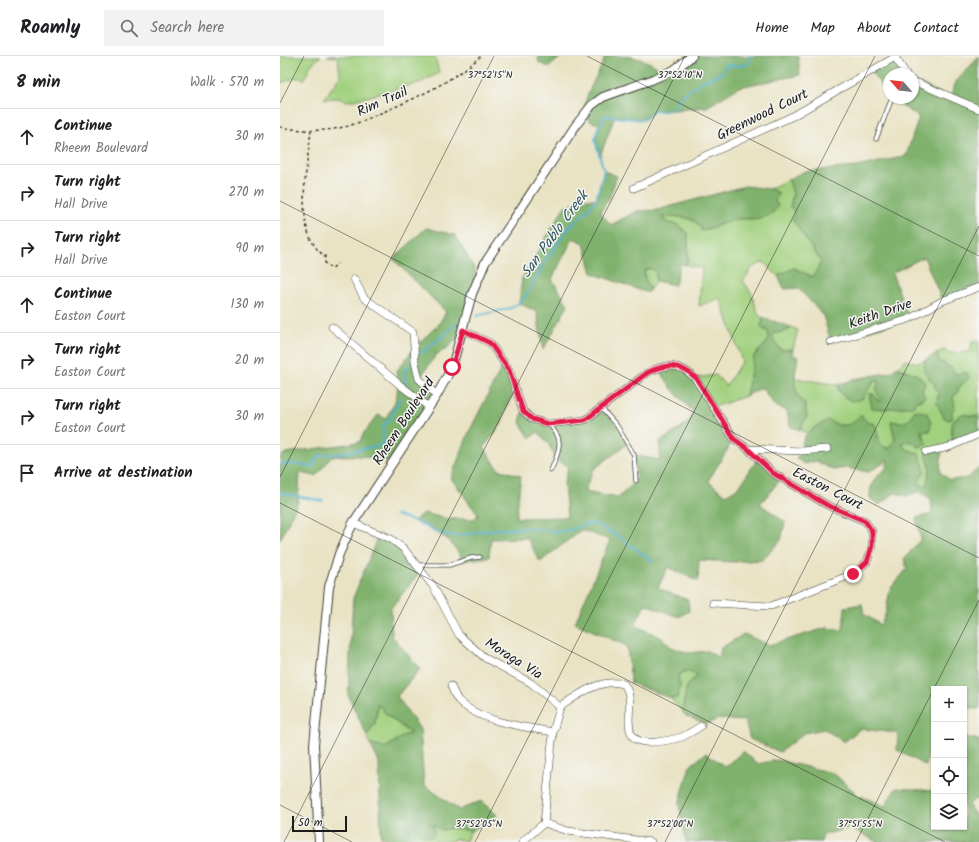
<!DOCTYPE html>
<html lang="en">
<head>
<meta charset="utf-8">
<style>
  body { margin:0; font-family:Kalam,sans-serif; background:#f2f2f2; color:#202124 }
  .controls { position:absolute; right:12px; bottom:12px; display:grid; overflow:hidden; border-radius:0px; box-shadow:0 1px 3px #0004 }
  .controls button { width:36px; height:36px; display:grid; place-items:center; padding:0; border:0; border-bottom:1px solid #e0e0e0; background:#fff; color:#202124; font:20px sans-serif }
  .compass { position:absolute; left:603px; top:12px; width:36px; height:36px; border-radius:50%; background:#fff; box-shadow:0 1px 3px #0004; rotate:297deg }
  .scale { position:absolute; left:12px; bottom:10px; width:55px; box-sizing:border-box; padding-left:4px; border:2px solid #1c1c1c; border-top:0; font-size:11px; line-height:14px; white-space:nowrap; color:#1c1c1c; -webkit-text-stroke:3px #f6f6f2; paint-order:stroke }
  .stop { position:absolute; width:12px; height:12px; margin:-9px; border:3px solid #e11d48; border-radius:50%; background:#fff }
  .stop.end { background:#e11d48; border-color:#fff; box-shadow:0 1px 4px #0008 }
  .list { margin:0; padding:0; list-style:none }
  h2 { display:flex; justify-content:space-between; align-items:center; height:52px; margin:0; padding:0 16px; font-size:17px }
  h2 small { font-size:13px; font-weight:400; color:#757577 }
  .list li { display:grid; grid-template-columns:26px 1fr auto; gap:12px; align-items:center; box-sizing:border-box; height:56px; padding:0 16px; border-top:1px solid #e0e0e0 }
  .list b { display:block; font-size:15px; white-space:nowrap }
  .list p { margin:0; font-size:13px; white-space:nowrap; color:#757577 }
  .list em { font-size:13px; font-style:normal; color:#757577 }
  .icon { flex:none; width:22px; height:22px; fill:none; stroke:currentColor; stroke-width:2; stroke-linecap:round; stroke-linejoin:round }
  .map { position:relative; flex:none; width:699px; height:786px; overflow:hidden }
  header { display:flex; align-items:center; gap:24px; box-sizing:border-box; height:56px; padding:0 20px; background:#fff; border-bottom:1px solid #e0e0e0 }
  header strong { font-size:19px }
  nav { display:flex; gap:22px; margin-inline-start:auto; font-size:14px }
  .search { width:280px; height:36px; background:#f2f2f2; display:flex; align-items:center; gap:10px; box-sizing:border-box; padding:0 14px; border-radius:0px; color:#757577; font-size:15px }
  main { display:flex }
  aside { flex:1; background:#fff }
  .map>svg:first-child { display:block }
  .green { fill:#a1d07e; stroke:#5e764d }
  .forest { fill:#80b26d; stroke:#4e6744 }
  .lines { fill:none; stroke-linecap:round; stroke-linejoin:round }
  .stream { stroke:#53b0d1; stroke-width:2 }
  .service-casing { stroke:#3b3a35; stroke-width:5 }
  .minor-casing { stroke:#3b3a35; stroke-width:8 }
  .tertiary-casing { stroke:#3b3a35; stroke-width:10 }
  .path { stroke:#3b3a35; stroke-width:1.5; stroke-dasharray:3 3; stroke-linecap:butt }
  .service { stroke:#fff; stroke-width:3.5 }
  .minor { stroke:#fff; stroke-width:7 }
  .tertiary { stroke:#fff; stroke-width:8 }
  .route { stroke:#e11d48; stroke-width:5 }
  .ticks { fill:none; stroke:#1c1c1c; stroke-width:1; stroke-opacity:0.45 }
  .labels { text-anchor:middle; stroke-width:3; stroke-linejoin:round; paint-order:stroke }
  .street-label { font-size:14px; fill:#1c1c1c; stroke:#f6f6f2 }
  .water-label { font-size:15px; font-style:italic; fill:#325764; stroke:#f6f6f2 }
  .ticks-label { font-size:10px; text-anchor:middle; fill:#1c1c1c; stroke:#f6f6f2; stroke-width:3; stroke-linejoin:round; paint-order:stroke }
</style>
</head>
<body>
<header>
<strong>Roamly</strong>
<div class="search"><svg class="icon" aria-label="search" viewBox="0 0 24 24"><circle cx="10" cy="10" r="6"/><path d="M15 15l6 6"/></svg>Search here</div>
<nav><a>Home</a><a>Map</a><a>About</a><a>Contact</a></nav>
</header>
<main>
<aside>
<h2>8 min<small>Walk · 570 m</small></h2>
<ul class="list">
<li><svg class="icon" aria-label="ahead" viewBox="0 0 24 24"><path d="M12 20V5M6 11l6-6 6 6"/></svg><div><b>Continue</b><p>Rheem Boulevard</p></div><em>30 m</em></li>
<li><svg class="icon" aria-label="right" viewBox="0 0 24 24"><path d="M7 20v-9h11M14 6l5 5-5 5"/></svg><div><b>Turn right</b><p>Hall Drive</p></div><em>270 m</em></li>
<li><svg class="icon" aria-label="right" viewBox="0 0 24 24"><path d="M7 20v-9h11M14 6l5 5-5 5"/></svg><div><b>Turn right</b><p>Hall Drive</p></div><em>90 m</em></li>
<li><svg class="icon" aria-label="ahead" viewBox="0 0 24 24"><path d="M12 20V5M6 11l6-6 6 6"/></svg><div><b>Continue</b><p>Easton Court</p></div><em>130 m</em></li>
<li><svg class="icon" aria-label="right" viewBox="0 0 24 24"><path d="M7 20v-9h11M14 6l5 5-5 5"/></svg><div><b>Turn right</b><p>Easton Court</p></div><em>20 m</em></li>
<li><svg class="icon" aria-label="right" viewBox="0 0 24 24"><path d="M7 20v-9h11M14 6l5 5-5 5"/></svg><div><b>Turn right</b><p>Easton Court</p></div><em>30 m</em></li>
<li><svg class="icon" aria-label="arrive" viewBox="0 0 24 24"><path d="M6 21V4h12l-3 4 3 4H6"/></svg><div><b>Arrive at destination</b></div></li>
</ul>
</aside>
<div class="map">
<svg width="699" height="786" viewBox="0 0 699 786">
  <rect width="100%" height="100%" fill="#f6f6f2"/>
  <filter id="ink" filterUnits="userSpaceOnUse"><feTurbulence type="fractalNoise" baseFrequency=".025" numOctaves="2"/><feDisplacementMap in="SourceGraphic" scale="8" xChannelSelector="R" yChannelSelector="G"/><feConvolveMatrix kernelMatrix="1 2 1 2 8 2 1 2 1" color-interpolation-filters="sRGB"/></filter>
  <filter id="wash" filterUnits="userSpaceOnUse"><feTurbulence type="fractalNoise" baseFrequency=".012" numOctaves="4" result="noise"/><feDisplacementMap in="SourceGraphic" scale="16" xChannelSelector="R" yChannelSelector="G"/><feGaussianBlur stdDeviation="0.9" result="paint"/><feColorMatrix in="noise" values="0 0 0 0 0 0 0 0 0 0 0 0 0 0 0 0 0 1.4 0 .05"/><feComposite in="paint" operator="in"/></filter>
  <g filter="url(#wash)">
    <rect width="100%" height="100%" fill="#e9e3c4"/>
    <!-- green -->
    <path class="green" d="M0 0H41L30 10 25 23 16 22 0 27Z
      M47 0H155L159 17 142 26 83 42 68 45 56 42 44 43 60 20 58 1Z
      M509 123 513 138 510 151 515 154 513 164 541 206 533 221 514 212 498 220 483 206 472 212 463 225 471 236 479 260 484 262 482 264 484 274 488 275 489 284 474 300 466 340 434 351 415 322 436 319 446 330 462 305 440 242 419 250 422 212 406 209 408 203V177L398 169 386 166 382 161C395 160 417 159 422 175L457 163H480L499 137 489 133Z
      M371 212 376 217V225L370 233 365 223 364 215Z
      M511 271 518 274 513 293 502 294 494 286 493 278 509 274Z
      M699 284V361L682 358C666 369 671 375 675 389L646 396 650 412 646 430 638 428 639 398 626 393 621 386 645 381 641 375H650L629 364 624 367 611 365 615 383 609 393 600 388 595 368 536 370 528 377 519 374 527 361 525 348 518 341 513 325 515 322 558 329V335L592 330 594 324H599L597 331 601 345 597 344 593 338H589L602 353 634 350 635 346 642 344 627 314 616 312 624 304 639 307 645 304 644 315 656 327 654 330 659 338 657 342 664 362C671 356 676 351 673 341L676 339 679 331 683 328 687 317 674 318 666 308 659 305 657 297 665 293 668 297 690 296 692 286Z
      M406 615 417 619 402 655 390 642H397L400 631 398 619Z
      M98 648 106 658 131 678 125 679 105 692 90 688 87 680 95 667Z
      M152 769 163 774 172 772 191 775 186 785 175 783 172 786H123L138 779Z"/>
    <!-- forest -->
    <path class="forest" d="M258 0H282L269 11 259 7Z
      M325 0C350 0 367 0 385 18L407 4 405 0H518L520 19 459 31 427 51 383 55 376 54 363 64 335 60 320 100 315 84 320 68C284 63 321 19 325 0Z
      M615 1 626 18H609V41L591 15Z
      M699 1V196L697 197 699 202V231L662 245 644 201 612 217 629 263 551 286 543 259 518 232 504 233 498 220 514 212 533 221 541 206 513 164 514 154 510 151 513 138 509 123 525 115 577 111 626 100 639 61 610 42H633V25L670 41 677 24Z
      M324 115 337 120 329 143 320 156 331 169 357 155 377 154 465 130 489 133 499 137 495 144 498 151C485 167 474 161 458 163 446 165 433 171 421 175 418 159 395 160 382 161L386 166 398 169 408 177V203L406 209 400 208 395 229 376 225V217L371 212 364 215 365 223 370 233 368 237 312 217 304 187 293 182 272 223 288 249 263 294 257 256 239 247 242 222 285 150 306 143H316Z
      M146 172 175 179 198 219 183 274 170 290 156 299 139 323 157 339 112 407C89 400 74 398 51 401L36 420 20 417 18 446 0 484V401L6 397 80 386 83 378 99 358 105 363C118 343 119 339 116 316L135 291 159 268 166 256 113 203Z
      M484 262 511 271 509 274 493 278 494 286 501 294 513 293 512 299 518 301C515 320 510 334 525 348L527 361 519 374 510 370 507 355 495 350 482 332 466 340 474 300 489 284 488 275 480 271Z
      M657 297 659 305 672 312 675 318 687 317 689 322 679 331 678 336 673 341 675 351 672 356 673 363 669 364 664 362 657 347 659 338 654 330 656 327 652 326 644 315 645 304Z
      M224 307 236 333 228 347 221 369 204 391 218 413 241 420 236 462 287 461 284 427 288 411 276 403 268 387 258 376 250 382 240 367 243 355 268 368 305 364 321 352 337 370 347 388 313 414 304 436 338 442 356 425 354 399 380 404V386L409 366 413 356 392 333 378 311 407 314 454 383 428 425 446 439 460 430 478 402 501 423 480 448 505 466 501 484 482 504 453 506 419 504 418 525 388 511 378 532 408 544 409 555 399 561 365 548 355 569 382 582 391 591 409 597 427 595 439 602 441 592 464 578 489 589 546 572 563 574 565 551 582 548 584 558 601 569 606 556 610 533 627 513 624 503 641 483 636 462 652 458 651 443 639 435 626 440 615 437 599 449 590 442C590 428 594 421 606 413L608 404 589 416 566 412 553 414 536 405 524 408 516 402C524 393 520 395 523 385 526 375 539 369 548 364 564 373 568 371 581 359L587 366 595 368 600 388 609 393 615 383 611 365C626 367 627 368 635 354L647 357 651 367 650 375H641L647 389 639 391 630 385 621 387 626 393 639 398 645 414 638 428 646 430 650 413 646 396 662 393 660 416 670 424 687 422 699 412V653L684 652V633H654V661L646 710 617 694 618 677 580 673 564 686 545 673 524 677 500 696 470 683 465 665 439 663 426 668 406 660 402 655 407 630 417 619 406 615 398 619 400 631 397 642H390L351 627 347 590 295 567 330 484 301 474 260 506 247 482 211 483 209 501 184 505C168 480 160 477 134 465L143 457 167 463H194L198 459 171 422 189 376Z
      M616 312C627 316 639 315 645 328L642 334 645 341 635 346 634 350 602 353 592 352 589 338H593L597 344 601 345 596 335 599 324H594L582 343 572 345C564 341 559 339 558 329L575 323 612 316Z
      M682 358 699 361V378L675 389C671 375 666 369 682 358Z
      M99 478 111 483 141 515 111 552 112 580 140 613 117 640 140 673 144 729 179 754 201 745 217 759 191 775 172 772 163 774 152 769 155 775 152 781 138 779 122 786 101 781 99 706 90 688 105 692 125 679 131 677 106 658 98 648 95 667 87 680 68 639 73 542Z
      M684 681 699 684V741L688 748 699 765V786H598L570 772 543 779 541 786C525 786 500 783 485 786H406L399 748 410 710 426 697 446 711 463 695 478 708 497 704 553 717 578 739 605 750 616 732 654 735V771H684Z"/>
    <g class="lines">
      <!-- stream -->
      <path class="stream" d="M196 260 231 252 239 247 246 240 265 206 288 173 308 153 316 143 324 115 315 84 318 71 325 60 363 64 376 54 383 55 394 53 400 41 423 25 442 17 446 9 461 10 468 8 471 0
        M142 297 177 268
        M125 328 124 314 132 309
        M0 408H17L32 411 35 404 41 399 58 398 101 389 103 385V370L110 363 120 342
        M0 437 43 445
        M116 459 134 465 162 478 178 480 209 474 252 472 276 476 290 474 307 468H315L338 480 372 505"/>
    </g>
  </g>
  <g filter="url(#ink)">
    <g class="lines">
      <defs>
        <path id="service" d="M596 83 612 42
          M321 352 337 370 354 399 356 425
          M269 368C272 372 275 375 277 379 283 388 275 405 271 414
          M138 509H169L191 502 200 501"/>
        <path id="minor" d="M615 1 626 18
          M633 25 699 53
          M354 132 513 60 617 0
          M74 223 84 242 133 276 135 306 139 323 157 339
          M52 271 120 329 149 351
          M183 274 210 287 229 314 243 355 252 363 268 368 305 364 367 317C386 307 400 307 415 322L454 383 468 393 493 417 547 449 585 465 592 475V490L587 506 573 518 491 550 433 547
          M551 286 629 263 662 245 699 231
          M468 393 522 395 547 393
          M646 396 669 391 699 378
          M73 467 111 483 124 493 153 530 179 579 205 602 251 627 280 651 273 676 264 767
          M171 630C173 635 175 640 178 644 199 666 244 671 273 676
          M280 651C299 638 320 622 344 628 356 645 344 665 352 679 359 692 391 684 402 681 408 678 415 674 421 670
          M264 767 288 775 371 786
          M242 786 264 767"/>
        <path id="tertiary" d="M39 786 34 689 49 531 59 498 73 467 157 339 172 311 192 238 205 207 296 69 312 49 323 41 371 24 394 14 412 0"/>
      </defs>
      <!-- service casing -->
      <use href="#service" class="service-casing"/>
      <!-- minor casing -->
      <use href="#minor" class="minor-casing"/>
      <!-- tertiary casing -->
      <use href="#tertiary" class="tertiary-casing"/>
      <!-- path -->
      <path class="path" d="M0 71C21 75 43 76 64 71 77 68 89 62 101 57 136 42 172 26 201 0
        M31 74C28 108 11 178 45 200V207L52 213 57 207"/>
      <!-- service -->
      <use href="#service" class="service"/>
      <!-- minor -->
      <use href="#minor" class="minor"/>
      <!-- tertiary -->
      <use href="#tertiary" class="tertiary"/>
    </g>
  </g>
  <g class="lines" filter="url(#ink)">
    <!-- route -->
    <path class="route" d="M172 311 183 274 210 287 229 314 243 355 252 363 268 368 305 364 367 317C386 307 400 307 416 322L454 383 468 393 493 417 547 449 585 465 592 475V490L587 506 573 518"/>
  </g>
  <!-- ticks -->
  <path class="ticks" d="M307 0 699 200M0 47 24 0M0 145 699 502M0 421 214 0M0 447 665 786M0 749 72 786M4 786 405 0M195 786 595 0M385 786 699 170M576 786 699 544"/>
  <g class="labels">
    <!-- street labels -->
    <g class="street-label">
      <text transform="translate(102 45) rotate(-24)" y="5">Rim Trail</text>
      <text transform="translate(482 58) rotate(-26)" y="5">Greenwood Court</text>
      <text transform="translate(600 257) rotate(-19)" y="5">Keith Drive</text>
      <text transform="translate(123 365) rotate(-57)" y="5">Rheem Boulevard</text>
      <text transform="translate(548 432) rotate(27)" y="5">Easton Court</text>
      <text transform="translate(234 602) rotate(32)" y="5">Moraga Via</text>
    </g>
    <!-- water labels -->
    <g class="water-label">
      <text transform="translate(274 178) rotate(-54)" y="5">San Pablo Creek</text>
    </g>
  </g>
  <g class="ticks-label">
    <text x="210" y="22">37°52'15"N</text>
    <text x="400" y="22">37°52'10"N</text>
    <text x="199" y="771">37°52'05"N</text>
    <text x="390" y="771">37°52'00"N</text>
    <text x="580" y="771">37°51'55"N</text>
  </g>
</svg>
<div class="controls">
<button>+</button>
<button>−</button>
<button><svg class="icon" aria-label="locate" viewBox="0 0 24 24"><circle cx="12" cy="12" r="6"/><path d="M12 2v4M12 18v4M2 12h4M18 12h4"/></svg></button>
<button><svg class="icon" aria-label="layers" viewBox="0 0 24 24"><path d="M12 4l9 5-9 5-9-5zM3 14l9 5 9-5"/></svg></button>
</div>
<svg class="compass" viewBox="-18 -18 36 36"><path d="M0-13l5 13h-10z" fill="#e53935"/><path d="M0 13l5-13h-10z" fill="#757577"/></svg>
<div class="scale">50 m</div>
<div class="stop" style="left:172px;top:311px"></div>
<div class="stop end" style="left:573px;top:518px"></div>
</div>
</main>
</body>
</html>
